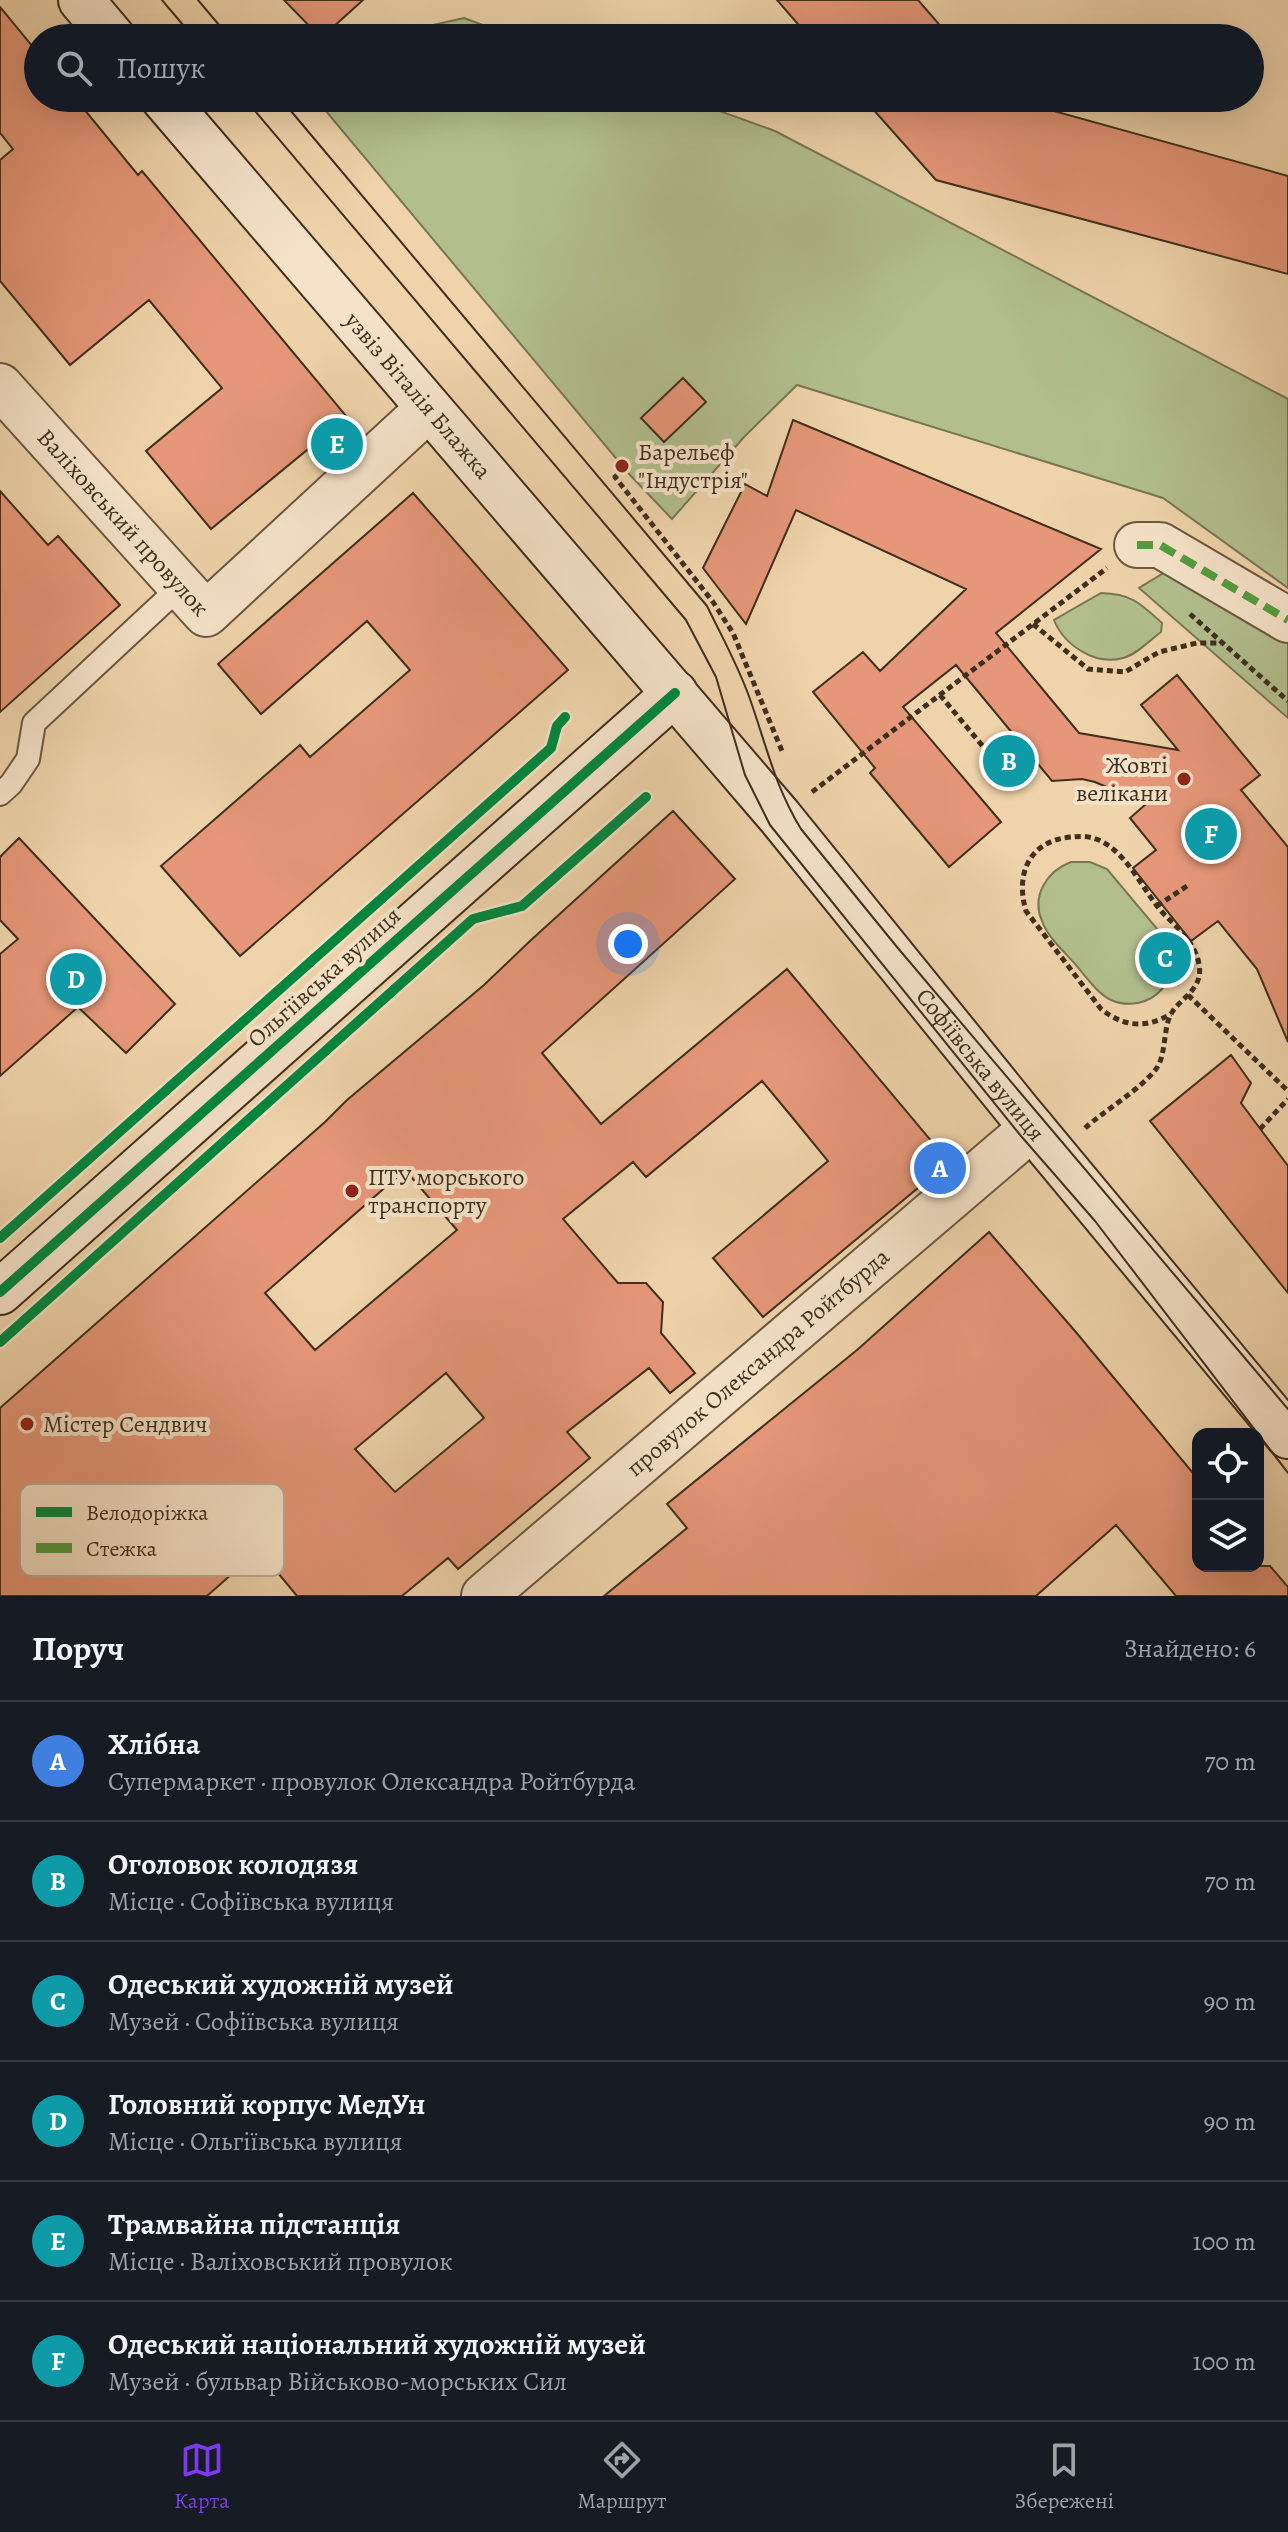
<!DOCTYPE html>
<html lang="uk">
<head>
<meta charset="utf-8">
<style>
  body { margin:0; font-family:Alegreya,serif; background:#242831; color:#f1f3f6 }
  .controls { position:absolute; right:24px; bottom:24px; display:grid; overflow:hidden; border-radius:16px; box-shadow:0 8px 32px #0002 }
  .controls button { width:72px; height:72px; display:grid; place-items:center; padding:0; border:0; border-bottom:2px solid #363941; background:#171b24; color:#f1f3f6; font:40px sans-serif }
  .you { position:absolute; left:628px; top:944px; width:28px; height:28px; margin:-20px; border:6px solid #fff; border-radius:50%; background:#1a73e8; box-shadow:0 0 0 12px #1a73e833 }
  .badge { display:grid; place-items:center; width:52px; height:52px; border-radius:50%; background:#7c3aed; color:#fff; font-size:26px; font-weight:700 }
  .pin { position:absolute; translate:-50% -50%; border:4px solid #fff; box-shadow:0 2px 8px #0006 }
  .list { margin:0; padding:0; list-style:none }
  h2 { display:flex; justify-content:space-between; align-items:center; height:104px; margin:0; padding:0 32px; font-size:34px }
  h2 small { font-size:26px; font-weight:400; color:#9ea1a6 }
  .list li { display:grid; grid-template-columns:52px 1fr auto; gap:24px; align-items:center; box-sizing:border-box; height:120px; padding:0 32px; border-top:2px solid #363941 }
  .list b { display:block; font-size:30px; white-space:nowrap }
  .list p { margin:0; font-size:26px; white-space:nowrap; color:#9ea1a6 }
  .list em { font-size:26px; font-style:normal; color:#9ea1a6 }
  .icon { flex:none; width:44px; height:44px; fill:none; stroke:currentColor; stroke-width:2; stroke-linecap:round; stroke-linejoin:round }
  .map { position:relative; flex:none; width:1288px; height:1596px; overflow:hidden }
  .search { position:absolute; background:#171b24; box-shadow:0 8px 32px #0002; left:24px; right:24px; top:24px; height:88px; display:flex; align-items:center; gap:20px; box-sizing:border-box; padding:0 28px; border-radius:44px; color:#9ea1a6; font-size:30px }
  .sheet { height:824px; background:#171b24 }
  nav { display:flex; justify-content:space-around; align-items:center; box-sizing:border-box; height:112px; border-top:2px solid #363941; background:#171b24; font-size:22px; color:#9ea1a6 }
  nav a { display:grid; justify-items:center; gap:4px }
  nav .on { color:#7c3aed }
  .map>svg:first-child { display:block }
  .green { fill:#b2be8d; stroke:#787654; stroke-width:2 }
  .building { fill:#e69779; stroke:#3f2f1c; stroke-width:2; fill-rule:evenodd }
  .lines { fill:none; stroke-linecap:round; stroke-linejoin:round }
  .lane-casing { stroke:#6b5840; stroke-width:26 }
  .street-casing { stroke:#6b5840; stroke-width:48 }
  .secondary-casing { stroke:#3f2f1c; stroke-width:48 }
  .path { stroke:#3f2f1c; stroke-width:5; stroke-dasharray:6 4; stroke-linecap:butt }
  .lane { stroke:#f5e2c8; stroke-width:22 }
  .street { stroke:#f5e2c8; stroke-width:44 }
  .secondary { stroke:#f5e2c8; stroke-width:44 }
  .tram { stroke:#3f2f1c; stroke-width:2 }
  .quiet { stroke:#539d3e; stroke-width:8; stroke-dasharray:16 8; stroke-linecap:butt }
  .cycleway-casing { stroke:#f5e2c8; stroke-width:15 }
  .cycleway { stroke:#00873e; stroke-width:10 }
  .poi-dot { fill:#8f2418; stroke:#f5e2c8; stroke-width:3 }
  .labels { text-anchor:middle; stroke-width:8; stroke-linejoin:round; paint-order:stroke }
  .street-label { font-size:24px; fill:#3f2f1c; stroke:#f5e2c8 }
  .poi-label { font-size:24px; fill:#3f2f1c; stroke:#f5e2c8; text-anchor:start }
  .key { fill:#f5e2c8; stroke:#beac94; stroke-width:2 }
  .key-label { font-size:22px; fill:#3f2f1c }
</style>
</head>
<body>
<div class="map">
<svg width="1288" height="1596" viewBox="0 0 1288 1596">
  <rect width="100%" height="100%" fill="#efd3aa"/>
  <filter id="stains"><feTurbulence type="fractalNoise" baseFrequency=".0025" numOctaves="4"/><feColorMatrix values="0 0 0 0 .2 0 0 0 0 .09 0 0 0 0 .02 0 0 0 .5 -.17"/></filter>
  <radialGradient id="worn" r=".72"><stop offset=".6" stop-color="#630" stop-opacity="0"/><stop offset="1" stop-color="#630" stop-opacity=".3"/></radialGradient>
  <!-- green -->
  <path class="green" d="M464 18 518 38H379L380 37Z
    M315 98H684L775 131 1288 399V588L1163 498 797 385 744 437 672 519 630 475Z
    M1167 571 1288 639V718L1139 588Z
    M1101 593C1132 594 1140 603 1162 623L1161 632C1150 640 1136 655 1123 658 1095 666 1064 645 1054 620Z
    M1071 862H1090L1107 869 1169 943C1174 960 1174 975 1162 989 1150 1003 1129 1008 1111 1000 1097 993 1086 977 1076 965 1065 952 1048 938 1042 921 1031 896 1047 871 1071 862Z"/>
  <!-- building -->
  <path class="building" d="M284 0H363L321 38Z
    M777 0H918L951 38H810Z
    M0 7 38 53V98H75L138 175 142 171 347 417 211 529 146 451 222 388 149 300 70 365 0 281V160L13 149 0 133Z
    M863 98H1007L1288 176V274L936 180Z
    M683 378 706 402 664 442 641 418Z
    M793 420 1101 549 996 633 1079 733 1178 750 1141 705 1177 675 1260 775 1241 790 1288 847V1042L1257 969 1218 921 1191 941 1133 868 1156 850 1130 818 1146 804 1095 782 1082 779 1052 781 956 665 903 707 1001 822 949 867 870 773 875 768 813 692 863 652 880 671 966 589 796 510 746 624 703 568 745 484 767 496Z
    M0 491 48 545 58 536 120 605 0 712Z
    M413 493 568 670 240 956 161 866 300 745 310 757 410 670 367 621 261 714 218 664Z
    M673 811 735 879 542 1053 601 1124 787 969 949 1162 763 1317 713 1258 828 1161 792 1117 762 1081 646 1177 633 1162 563 1219 618 1283H646L663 1302 661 1333 695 1373 670 1393 649 1368 567 1432 590 1458 458 1569 448 1558 402 1596H297L259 1550 207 1596H0V1408L325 1122 347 1100 484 985 530 941ZM405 1170 457 1230 315 1350 265 1293ZM446 1373 484 1418 395 1492 355 1449Z
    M19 838 175 1004 126 1053 78 1007 0 1076V954L18 939 0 920V857Z
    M1231 1055 1251 1083 1241 1103 1288 1166V1293L1150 1121Z
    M989 1232 1075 1331 1198 1479V1566H1270L1288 1587V1596H1176L1116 1525 1036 1596H604L687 1528 667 1504 857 1350Z"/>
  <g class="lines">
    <defs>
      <path id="lane" d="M0 794 11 784 28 759 34 723 181 586"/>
      <g id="street">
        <path id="s1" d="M0 386 206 614 428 409"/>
        <path d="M1137 545H1160L1288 620"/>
        <path id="s2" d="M484 1596 1032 1128"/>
      </g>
      <g id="secondary">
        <path d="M81 0 113 38"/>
        <path id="s3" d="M163 98 780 817 1018 1111 1288 1436"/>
        <path d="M0 1292 675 693"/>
      </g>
    </defs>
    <!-- lane casing -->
    <use href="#lane" class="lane-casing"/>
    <!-- street casing -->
    <use href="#street" class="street-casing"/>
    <!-- secondary casing -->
    <use href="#secondary" class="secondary-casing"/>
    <!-- path -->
    <path class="path" d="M624 468 615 477 713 602 733 633 782 751
      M1190 614 1288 701
      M1033 624 1088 669 1125 672 1159 652 1197 643H1221
      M940 695 991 756
      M812 792 1107 568
      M1157 906 1187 886
      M1188 995 1288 1091
      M1085 1128C1104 1111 1141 1089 1156 1069 1166 1056 1163 1032 1170 1016 1176 1002 1195 994 1199 977 1201 968 1198 956 1193 948 1185 932 1168 920 1157 906 1140 884 1124 849 1096 839 1088 836 1079 836 1072 837 1029 840 1015 874 1026 911L1101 1009C1124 1027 1145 1029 1171 1014
      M1260 1129 1288 1099"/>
    <!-- lane -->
    <use href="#lane" class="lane"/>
    <!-- street -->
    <use href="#street" class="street"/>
    <!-- secondary -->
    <use href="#secondary" class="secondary"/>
    <!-- tram -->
    <path class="tram" d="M162 0 194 38
      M198 0 230 38
      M244 98 686 620 716 677 745 775 770 825 1021 1136 1095 1221 1288 1473
      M280 98 707 606C722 637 740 669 751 702 767 748 775 786 801 829L897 947 1288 1409"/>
    <!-- quiet -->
    <path class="quiet" d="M1137 545H1160L1288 620"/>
    <defs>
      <path id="cycleway" d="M0 1238 551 748 557 726 565 717
        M0 1292 675 693
        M0 1342 473 919 522 906 646 797"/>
    </defs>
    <!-- cycleway casing -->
    <use href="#cycleway" class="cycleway-casing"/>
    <!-- cycleway -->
    <use href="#cycleway" class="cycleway"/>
  </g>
  <!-- markers -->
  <g class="poi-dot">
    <circle cx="622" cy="466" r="8"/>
    <circle cx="1184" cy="779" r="8"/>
    <circle cx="352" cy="1191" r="8"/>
    <circle cx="27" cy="1424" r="8"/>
  </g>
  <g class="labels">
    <!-- street labels -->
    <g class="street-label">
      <text dy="8" stroke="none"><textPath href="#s3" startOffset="392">узвіз Віталія Блажка</textPath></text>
      <text dy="8" stroke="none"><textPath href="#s1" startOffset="184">Валіховський провулок</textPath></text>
      <text transform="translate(324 977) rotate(-42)" y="8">Ольгіївська вулиця</text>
      <text dy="8" stroke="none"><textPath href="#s3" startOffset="1266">Софіївська вулиця</textPath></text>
      <text dy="8" stroke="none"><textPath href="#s2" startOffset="360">провулок Олександра Ройтбурда</textPath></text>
    </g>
    <!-- poi labels -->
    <g class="poi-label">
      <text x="638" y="460">Барельєф<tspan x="638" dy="28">"Індустрія"</tspan></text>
      <text x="1168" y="773" text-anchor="end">Жовті<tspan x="1168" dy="28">велікани</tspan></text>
      <text x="368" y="1185">ПТУ морського<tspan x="368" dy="28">транспорту</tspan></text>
      <text x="43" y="1432">Містер Сендвич</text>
    </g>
  </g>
  <!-- legend -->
  <rect x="20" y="1484" width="264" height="92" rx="12" class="key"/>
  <rect x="36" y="1507" width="36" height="10" fill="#00873e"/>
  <rect x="36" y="1543" width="36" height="10" fill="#539d3e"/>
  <g class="key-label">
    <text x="86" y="1520">Велодоріжка</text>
    <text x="86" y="1556">Стежка</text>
  </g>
  <rect width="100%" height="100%" filter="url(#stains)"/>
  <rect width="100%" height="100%" fill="url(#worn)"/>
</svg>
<div class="controls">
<button><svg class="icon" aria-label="locate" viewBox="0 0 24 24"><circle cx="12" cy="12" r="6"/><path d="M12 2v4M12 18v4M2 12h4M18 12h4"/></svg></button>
<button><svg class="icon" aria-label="layers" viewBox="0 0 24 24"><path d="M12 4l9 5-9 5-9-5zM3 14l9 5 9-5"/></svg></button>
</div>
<div class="you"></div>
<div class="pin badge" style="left:940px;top:1168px;background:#3f7fe0">A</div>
<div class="pin badge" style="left:1009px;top:761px;background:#0f9aa8">B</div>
<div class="pin badge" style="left:1165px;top:958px;background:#0f9aa8">C</div>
<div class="pin badge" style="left:76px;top:979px;background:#0f9aa8">D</div>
<div class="pin badge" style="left:337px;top:444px;background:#0f9aa8">E</div>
<div class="pin badge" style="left:1211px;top:834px;background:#0f9aa8">F</div>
<div class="search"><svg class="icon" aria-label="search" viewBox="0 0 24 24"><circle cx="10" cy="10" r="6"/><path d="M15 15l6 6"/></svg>Пошук</div>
</div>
<section class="sheet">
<h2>Поруч<small>Знайдено: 6</small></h2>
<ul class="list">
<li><span class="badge" style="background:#3f7fe0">A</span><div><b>Хлібна</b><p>Супермаркет · провулок Олександра Ройтбурда</p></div><em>70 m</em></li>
<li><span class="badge" style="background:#0f9aa8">B</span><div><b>Оголовок колодязя</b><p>Місце · Софіївська вулиця</p></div><em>70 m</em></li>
<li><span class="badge" style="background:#0f9aa8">C</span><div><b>Одеський художній музей</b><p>Музей · Софіївська вулиця</p></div><em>90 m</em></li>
<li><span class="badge" style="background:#0f9aa8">D</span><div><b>Головний корпус МедУн</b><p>Місце · Ольгіївська вулиця</p></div><em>90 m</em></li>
<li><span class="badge" style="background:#0f9aa8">E</span><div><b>Трамвайна підстанція</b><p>Місце · Валіховський провулок</p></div><em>100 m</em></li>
<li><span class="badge" style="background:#0f9aa8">F</span><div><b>Одеський національний художній музей</b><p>Музей · бульвар Військово-морських Сил</p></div><em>100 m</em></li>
</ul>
</section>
<nav>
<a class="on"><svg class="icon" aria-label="map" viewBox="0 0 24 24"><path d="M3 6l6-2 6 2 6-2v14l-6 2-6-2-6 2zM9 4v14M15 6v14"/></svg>Карта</a>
<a><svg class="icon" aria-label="directions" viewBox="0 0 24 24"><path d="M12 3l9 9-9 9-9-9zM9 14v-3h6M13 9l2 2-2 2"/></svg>Маршрут</a>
<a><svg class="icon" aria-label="saved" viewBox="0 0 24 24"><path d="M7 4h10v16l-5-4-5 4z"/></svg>Збережені</a>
</nav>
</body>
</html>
